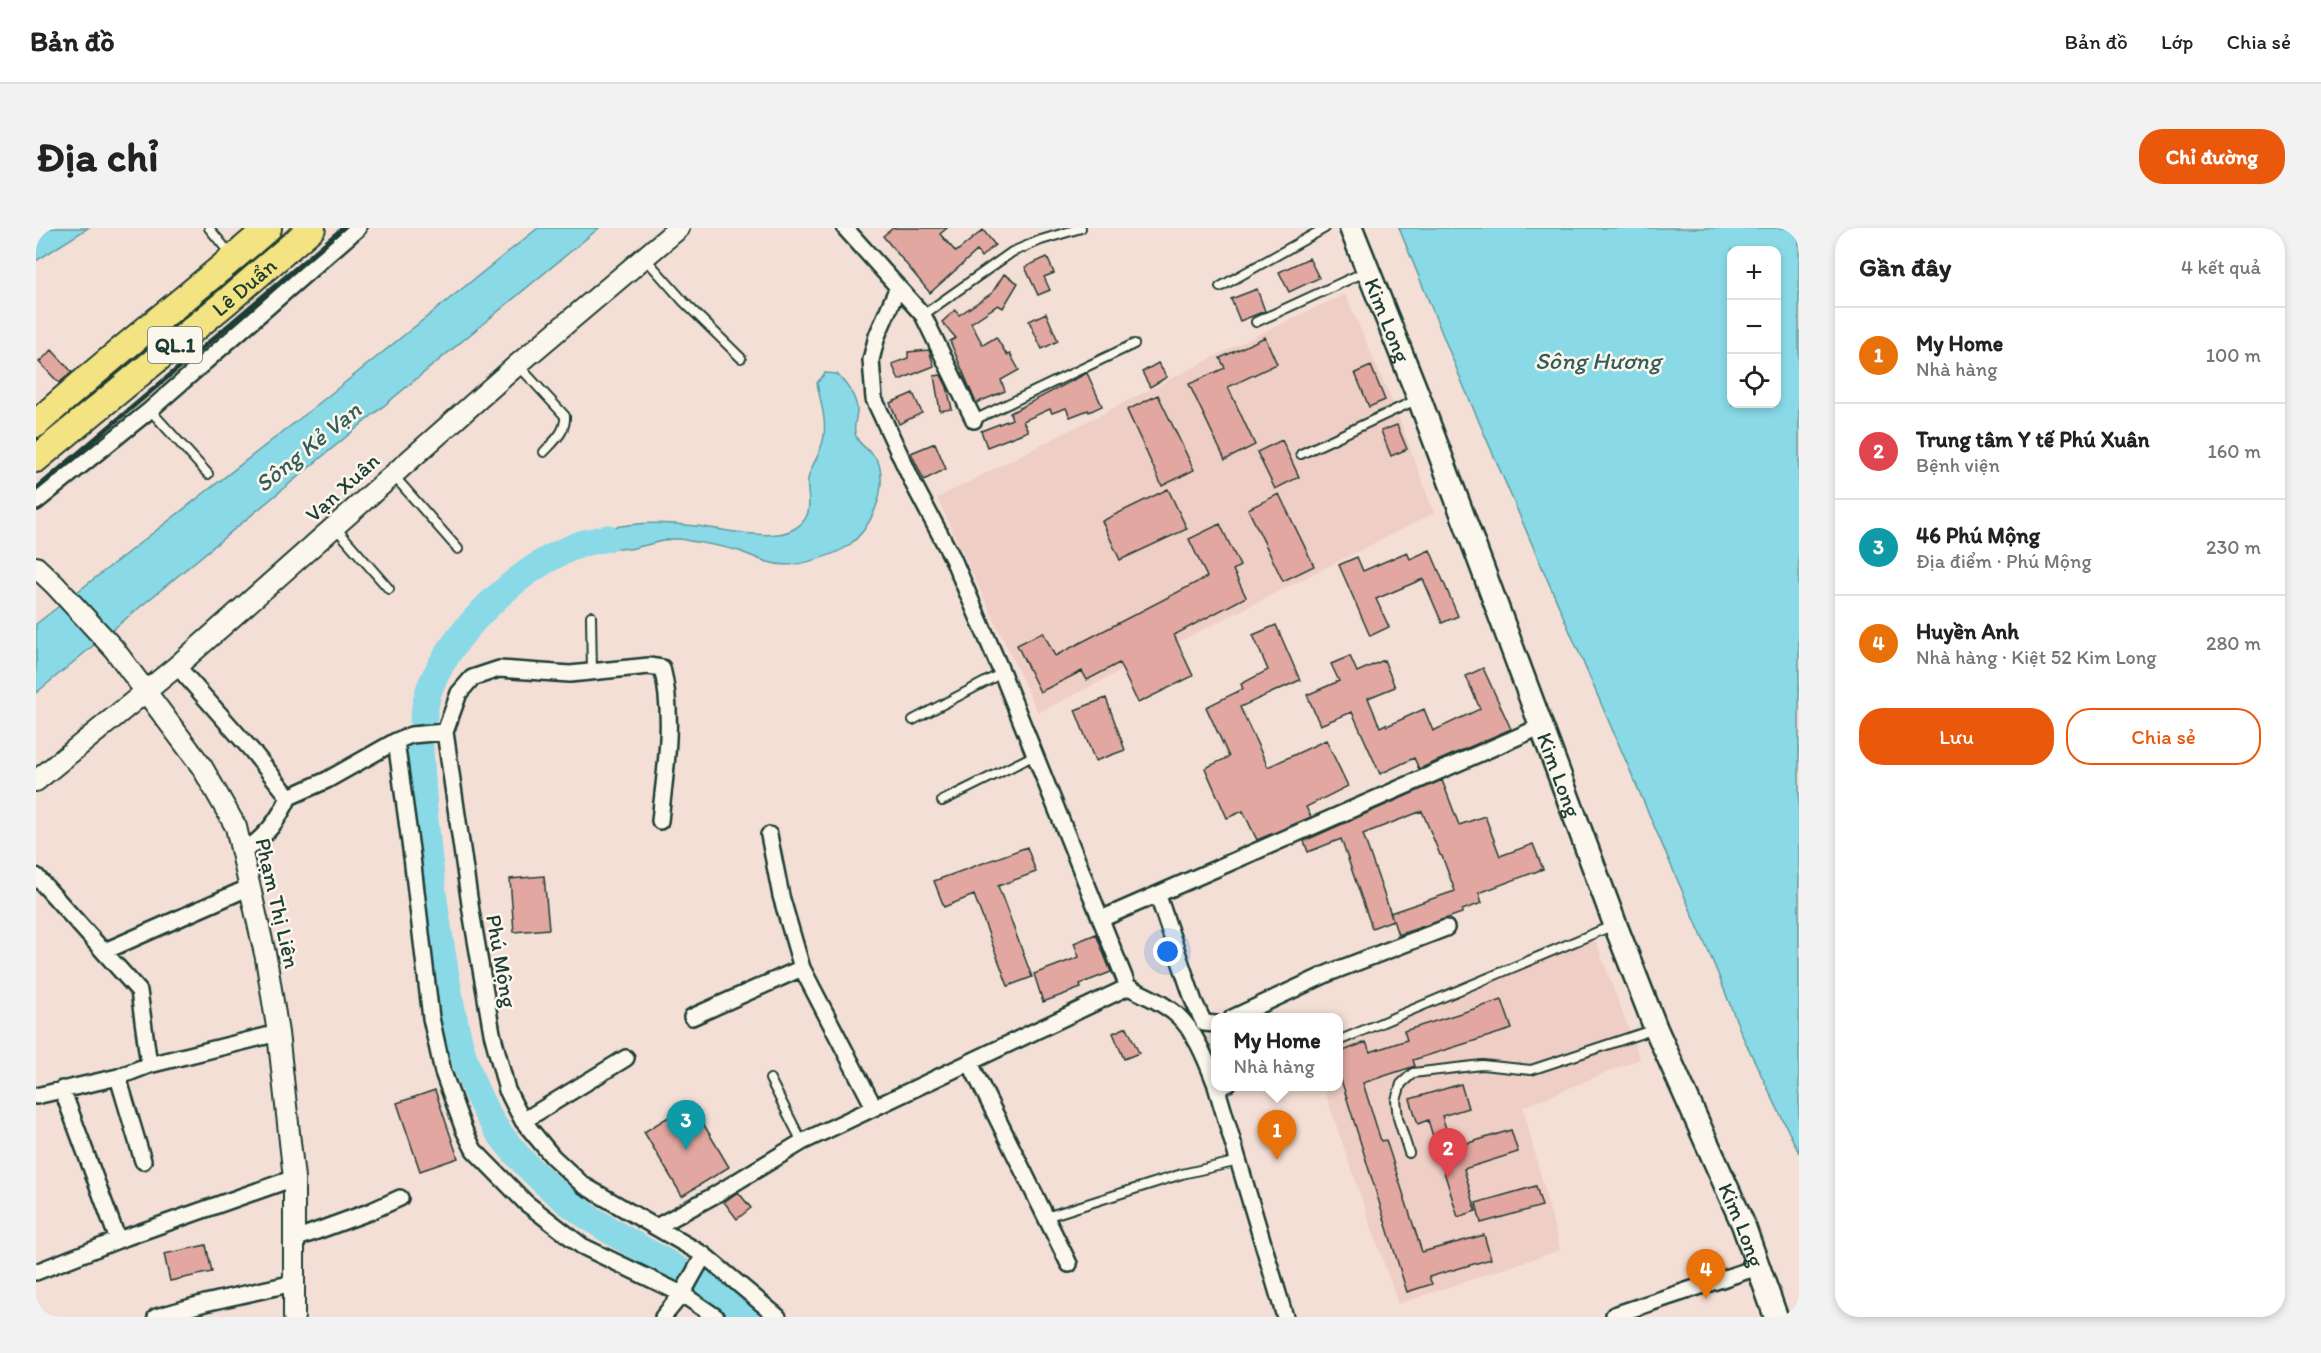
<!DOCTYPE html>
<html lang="vi">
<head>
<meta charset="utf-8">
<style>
  body { margin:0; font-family:Itim,sans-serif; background:#f2f2f2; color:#222 }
  .controls { position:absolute; right:18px; top:18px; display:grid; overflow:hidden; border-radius:12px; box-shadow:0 3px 9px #0003 }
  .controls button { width:54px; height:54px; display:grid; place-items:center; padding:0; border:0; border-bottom:2px solid #e0e0e0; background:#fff; color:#222; font:30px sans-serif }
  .you { position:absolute; left:1132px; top:724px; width:21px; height:21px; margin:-15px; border:4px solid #fff; border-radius:50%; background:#1a73e8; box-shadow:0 0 0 9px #1a73e833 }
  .badge { display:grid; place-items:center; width:39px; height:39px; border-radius:50%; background:#ea580c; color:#fff; font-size:20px; font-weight:700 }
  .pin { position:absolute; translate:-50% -50px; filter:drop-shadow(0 2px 3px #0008) }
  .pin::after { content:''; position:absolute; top:32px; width:21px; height:18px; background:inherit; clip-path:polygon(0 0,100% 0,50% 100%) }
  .popup { position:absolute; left:1175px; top:785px; width:132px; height:78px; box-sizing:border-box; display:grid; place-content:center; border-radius:12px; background:#fff; filter:drop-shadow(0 2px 4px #0005); font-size:20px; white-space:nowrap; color:#767676 }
  .popup b { font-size:22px; color:#222 }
  .popup::after { content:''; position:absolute; left:50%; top:100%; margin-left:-12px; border:12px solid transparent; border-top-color:#fff }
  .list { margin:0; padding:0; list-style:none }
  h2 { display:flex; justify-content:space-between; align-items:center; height:78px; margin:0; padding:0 24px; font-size:26px }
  h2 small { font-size:20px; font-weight:400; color:#767676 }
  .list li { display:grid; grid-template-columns:39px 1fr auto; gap:18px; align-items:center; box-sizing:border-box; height:96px; padding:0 24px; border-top:2px solid #e0e0e0 }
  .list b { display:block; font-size:22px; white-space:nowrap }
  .list p { margin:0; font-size:20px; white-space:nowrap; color:#767676 }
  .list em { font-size:20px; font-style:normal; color:#767676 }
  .actions { display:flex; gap:12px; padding:18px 24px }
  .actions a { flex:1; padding:14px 0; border:2px solid #ea580c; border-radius:24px; text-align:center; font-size:21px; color:#ea580c }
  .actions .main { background:#ea580c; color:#fff }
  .icon { flex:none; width:33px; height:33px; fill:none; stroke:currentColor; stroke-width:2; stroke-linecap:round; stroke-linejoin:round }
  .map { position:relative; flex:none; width:1763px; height:1089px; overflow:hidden; border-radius:24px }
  header { display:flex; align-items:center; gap:36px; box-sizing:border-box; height:84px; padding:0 30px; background:#fff; border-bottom:2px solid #e0e0e0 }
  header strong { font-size:28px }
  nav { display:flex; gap:33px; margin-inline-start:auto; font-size:21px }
  .intro { display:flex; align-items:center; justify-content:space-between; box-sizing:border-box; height:144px; padding:0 36px }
  h1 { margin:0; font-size:42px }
  .button { padding:15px 27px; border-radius:24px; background:#ea580c; color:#fff; font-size:21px; font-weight:700 }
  main { display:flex; gap:36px; padding:0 36px }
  aside { flex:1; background:#fff; border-radius:24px; box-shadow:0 3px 9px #0003 }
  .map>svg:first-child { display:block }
  .built { fill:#efcec6 }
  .water { fill:#8ad9e7; stroke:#5f9b9f; stroke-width:1.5; fill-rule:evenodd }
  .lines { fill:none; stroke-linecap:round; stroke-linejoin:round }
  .river { stroke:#8ad9e7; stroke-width:27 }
  .building { fill:#e2a7a1; stroke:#1f3d34; stroke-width:1.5; fill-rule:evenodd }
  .service-casing { stroke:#1f3d34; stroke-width:12 }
  .minor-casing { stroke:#1f3d34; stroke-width:20 }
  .tertiary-casing { stroke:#1f3d34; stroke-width:24 }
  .secondary-casing { stroke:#1f3d34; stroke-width:27 }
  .primary-casing { stroke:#1f3d34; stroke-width:30 }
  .service { stroke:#fbf7ec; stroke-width:8 }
  .minor { stroke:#fbf7ec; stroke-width:15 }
  .tertiary { stroke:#fbf7ec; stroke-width:20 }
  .secondary { stroke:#fbf7ec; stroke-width:22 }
  .primary { stroke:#f4e382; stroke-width:26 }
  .rail { stroke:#1f3d34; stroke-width:4.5 }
  .labels { text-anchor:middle; stroke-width:5; stroke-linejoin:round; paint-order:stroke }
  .shield { fill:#fbf7ec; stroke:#61756b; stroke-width:1.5 }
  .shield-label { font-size:21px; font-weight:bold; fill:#1f3d34 }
  .street-label { font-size:22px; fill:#1f3d34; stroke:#fbf7ec }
  .water-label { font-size:24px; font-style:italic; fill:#345c58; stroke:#fbf7ec }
</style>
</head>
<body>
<header>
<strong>Bản đồ</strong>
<nav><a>Bản đồ</a><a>Lớp</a><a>Chia sẻ</a></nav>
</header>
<div class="intro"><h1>Địa chỉ</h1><a class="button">Chỉ đường</a></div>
<main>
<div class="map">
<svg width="1763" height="1089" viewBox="0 0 1763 1089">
  <rect width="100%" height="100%" fill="#f4dfd6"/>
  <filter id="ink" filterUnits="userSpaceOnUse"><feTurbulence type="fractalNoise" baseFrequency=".0167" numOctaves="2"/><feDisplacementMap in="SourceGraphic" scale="12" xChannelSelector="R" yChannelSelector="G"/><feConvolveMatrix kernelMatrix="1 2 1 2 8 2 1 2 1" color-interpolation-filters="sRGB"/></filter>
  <g filter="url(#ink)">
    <!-- built -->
    <path class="built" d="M1309 66 1360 182 1398 285 1002 485 901 270 1221 107Z
      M1557 706 1604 831 1487 879 1524 1022 1362 1076 1287 859 1302 858 1303 813Z"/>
    <!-- water -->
    <path class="water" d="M0 0H52L0 33Z
      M502 0H563L0 465V396L262 192Z
      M1363 0H1763V925L1706 807 1680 741 1428 159ZM1740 22V176H1696V22Z
      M789 145 801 146C809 155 820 167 821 181 821 192 815 202 822 212 828 221 839 225 843 236 851 264 835 301 812 318 799 327 766 337 751 337 733 337 719 329 703 323 684 317 663 315 644 311H635L594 321 559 318 538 319C548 312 557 303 569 301 598 294 631 294 660 298 687 301 715 309 742 306 753 305 767 298 771 287 776 276 770 263 772 251 774 240 780 233 784 222 794 199 785 178 781 155Z"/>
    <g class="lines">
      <!-- river -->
      <path class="river" d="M387 492C389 481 390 467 395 457 420 399 486 337 545 316 554 313 563 312 572 310
        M384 518C387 589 395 660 407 730 416 786 426 845 456 894 472 920 494 942 517 962 564 1003 622 1027 674 1061 686 1069 698 1080 709 1089"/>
    </g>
    <!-- building -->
    <path class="building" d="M857 0H911L904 6 920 24 947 2 959 17 945 29 941 23 894 65 847 8Z
      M1011 29 1018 45 1008 49 1014 62 1002 67 989 39Z
      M1273 30 1283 50 1253 64 1243 44Z
      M968 46 982 55 967 80 962 77 935 95 947 117 960 109 971 127 974 126 983 142 965 152 969 163 940 175 914 113 920 110 906 94 919 82 923 87 956 65Z
      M1221 61 1229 83 1204 93 1195 71Z
      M1010 85 1022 113 1006 121 993 93Z
      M1229 109 1241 136 1192 159 1219 217 1189 232 1153 156 1189 140 1184 130Z
      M16 122 36 144 23 155 3 134Z
      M893 122 898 138 863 152 856 136 872 130V124Z
      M1122 135 1131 149 1114 159 1106 144Z
      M1335 138 1349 172 1333 179 1319 145Z
      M1051 145 1066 178 1053 184 1052 182 1034 189 1030 180 1016 185 1014 181 987 193 992 203 951 219 945 203 976 191 974 185Z
      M905 147 911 159 916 181 904 183 898 148Z
      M877 165 886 185 863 196 854 175Z
      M1122 167 1158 242 1126 258 1091 182Z
      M1361 197 1371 221 1355 228 1345 203Z
      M1246 212 1263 249 1239 261 1221 224Z
      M899 215 910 241 888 252 875 225Z
      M1132 261 1151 301 1084 332 1066 293Z
      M1243 266 1278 338 1247 353 1212 281Z
      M1184 296 1204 338 1197 342 1210 369 1138 407 1157 448 1102 475 1083 435 1051 452 1046 443 1004 464 981 417 1007 404 1019 428 1171 349 1153 311Z
      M1394 322 1422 388 1406 395 1387 351 1340 371 1353 399 1334 408 1303 337 1321 329 1327 343 1371 324 1374 331Z
      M1240 397 1264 452 1204 479 1232 539 1290 512 1312 558 1270 579 1275 589 1221 612 1207 583 1191 590 1169 540 1193 529 1170 479 1207 461 1205 456 1232 442 1217 407Z
      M1314 428 1321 444 1348 432 1359 459 1332 470 1344 499 1350 496 1351 498 1388 481 1397 503 1444 481 1430 448 1447 440 1475 501 1383 541 1378 530 1344 546 1316 484 1284 497 1271 467 1303 453 1295 436Z
      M1070 470 1089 522 1059 533 1039 482Z
      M1406 552 1423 597 1449 588 1464 628 1497 616 1507 641 1443 665 1446 675 1426 682V685L1362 707 1357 692 1336 700 1305 611 1272 624 1268 613ZM1386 583 1404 627 1406 628 1419 663 1354 685 1357 692 1327 606Z
      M991 619 1000 644 962 658 996 749 972 758 938 667 908 679 898 653Z
      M508 648 513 701 478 704 474 651Z
      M1060 706 1075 744 1044 756 1045 760 1007 774 998 746 1043 729 1038 715Z
      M1466 772 1476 801 1377 832 1379 838 1327 855 1345 913 1350 912 1386 1024 1448 1007 1455 1031 1393 1049 1396 1056 1371 1064 1302 842V825L1330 814 1334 824 1371 812 1368 803Z
      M1091 799 1103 825 1088 831 1077 805Z
      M1425 856 1432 880 1406 888 1416 920 1475 902 1482 924 1428 941 1440 983 1422 989 1392 892 1382 896 1374 871Z
      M399 862 422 930 384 943 361 875Z
      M655 875 693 939 646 968 608 904Z
      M1500 958 1506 978 1445 995 1440 975Z
      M702 964 715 980 701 991 688 974Z
      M170 1017 176 1044 134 1053 128 1026Z"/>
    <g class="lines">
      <defs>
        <path id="service" d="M173 0 195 27
          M609 30 648 74 705 130
          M1184 59 1289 0
          M887 87 976 24 1005 12 1045 0
          M1220 94 1331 43
          M483 138 529 188C530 204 518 213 508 224
          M114 182 172 246
          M938 192 1098 116
          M1265 226 1380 172
          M358 248 422 321
          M299 299 353 361
          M555 388 556 444
          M877 492 966 445
          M906 573 999 527
          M1302 813 1578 697
          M734 851 766 914
          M1182 864 1195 858
          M1373 925 1362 890 1360 872 1365 856 1377 845 1446 837 1495 842 1619 801
          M1010 989 1146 946 1203 933"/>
        <path id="minor" d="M809 0 887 87 938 192
          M0 274 114 182 322 0
          M141 438 217 524 253 569 291 552 360 513 375 507 409 504
          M360 513 376 629 395 790 407 844 428 902 438 922 490 975 546 1018 646 1066 680 1089
          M624 593C629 543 639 490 626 440L613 438 534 446 463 441 436 450 423 465 409 504 435 683 456 805 471 862 478 876 487 893 517 929 547 957 668 1027 742 1089
          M733 607 745 668 766 740 838 879
          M206 624C229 610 242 593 253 569
          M0 648 103 763 113 837
          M1122 668 1158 774 1168 795 1180 796
          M1065 691 1504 499
          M69 723 214 659
          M1092 759C1109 767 1127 775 1141 787 1160 804 1171 834 1180 857
          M656 789 766 740
          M1196 790 1293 745 1410 700
          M934 835 1033 1036
          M82 849 107 933
          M1180 858 1249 1089
          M26 861 82 1012
          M0 868 82 849 113 837 242 805
          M487 893 590 830
          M620 999 677 968 766 914 1092 759 966 445 917 331 878 257 838 171 835 132 841 108 862 59
          M259 1011 333 984 364 970
          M0 1044 82 1012 258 950
          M1578 1087 1722 1039
          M120 1089 169 1075 258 1055
          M627 1089 646 1066 668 1027"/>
        <path id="tertiary" d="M0 339 19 357 78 421 166 539 200 599 230 730 242 805 258 950V1089
          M0 553 141 438 481 137 643 0"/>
        <g id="secondary">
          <path id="s1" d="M1315 0 1383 170 1579 696 1620 801 1707 996 1740 1089"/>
        </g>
        <g id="primary">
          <path d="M0 196C75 127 156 67 232 0"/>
          <path id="s2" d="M0 231 189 75 276 0"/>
        </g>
      </defs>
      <!-- service casing -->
      <use href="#service" class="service-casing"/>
      <!-- minor casing -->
      <use href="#minor" class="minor-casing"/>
      <!-- tertiary casing -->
      <use href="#tertiary" class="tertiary-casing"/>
      <!-- secondary casing -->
      <use href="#secondary" class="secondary-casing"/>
      <!-- primary casing -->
      <use href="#primary" class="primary-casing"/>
      <!-- service -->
      <use href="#service" class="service"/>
      <!-- minor -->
      <use href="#minor" class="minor"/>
      <!-- tertiary -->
      <use href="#tertiary" class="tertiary"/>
      <!-- secondary -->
      <use href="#secondary" class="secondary"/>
      <!-- primary -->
      <use href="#primary" class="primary"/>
      <!-- rail -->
      <path class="rail" d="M0 261 307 0"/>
    </g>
  </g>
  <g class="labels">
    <!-- shield labels -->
    <rect class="shield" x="112" y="99" width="54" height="36" rx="4.5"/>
    <g class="shield-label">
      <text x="139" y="124">QL.1</text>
    </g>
    <!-- street labels -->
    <g class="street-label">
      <text dy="8" stroke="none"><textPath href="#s2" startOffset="270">Lê Duẩn</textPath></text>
      <text dy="8" stroke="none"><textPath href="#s1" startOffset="99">Kim Long</textPath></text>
      <text transform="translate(306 259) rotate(-42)" y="8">Vạn Xuân</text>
      <text dy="8" stroke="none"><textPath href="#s1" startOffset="585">Kim Long</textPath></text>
      <text transform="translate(242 675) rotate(77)" y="8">Phạm Thị Liên</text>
      <text transform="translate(466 733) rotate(80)" y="8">Phú Mộng</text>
      <text dy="8" stroke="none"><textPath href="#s1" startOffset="1071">Kim Long</textPath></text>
    </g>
    <!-- water labels -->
    <g class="water-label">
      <text x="1562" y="141">Sông Hương</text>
      <text transform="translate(272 219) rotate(-39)" y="8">Sông Kẻ Vạn</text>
    </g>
  </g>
</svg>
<div class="controls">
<button>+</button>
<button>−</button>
<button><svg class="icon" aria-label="locate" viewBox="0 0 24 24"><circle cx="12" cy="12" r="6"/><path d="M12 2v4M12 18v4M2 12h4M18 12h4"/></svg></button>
</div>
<div class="you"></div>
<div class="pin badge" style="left:1241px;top:932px;background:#e8710a">1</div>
<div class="popup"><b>My Home</b>Nhà hàng</div>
<div class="pin badge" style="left:1412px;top:950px;background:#e0444e">2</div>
<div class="pin badge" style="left:650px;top:922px;background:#0f9aa8">3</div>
<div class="pin badge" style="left:1670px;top:1071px;background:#e8710a">4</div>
</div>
<aside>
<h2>Gần đây<small>4 kết quả</small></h2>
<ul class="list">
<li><span class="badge" style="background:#e8710a">1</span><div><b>My Home</b><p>Nhà hàng</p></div><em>100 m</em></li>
<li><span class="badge" style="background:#e0444e">2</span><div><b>Trung tâm Y tế Phú Xuân</b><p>Bệnh viện</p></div><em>160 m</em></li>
<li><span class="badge" style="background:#0f9aa8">3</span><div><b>46 Phú Mộng</b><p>Địa điểm · Phú Mộng</p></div><em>230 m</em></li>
<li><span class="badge" style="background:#e8710a">4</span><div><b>Huyền Anh</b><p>Nhà hàng · Kiệt 52 Kim Long</p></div><em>280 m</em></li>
</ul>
<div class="actions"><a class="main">Lưu</a><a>Chia sẻ</a></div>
</aside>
</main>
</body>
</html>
